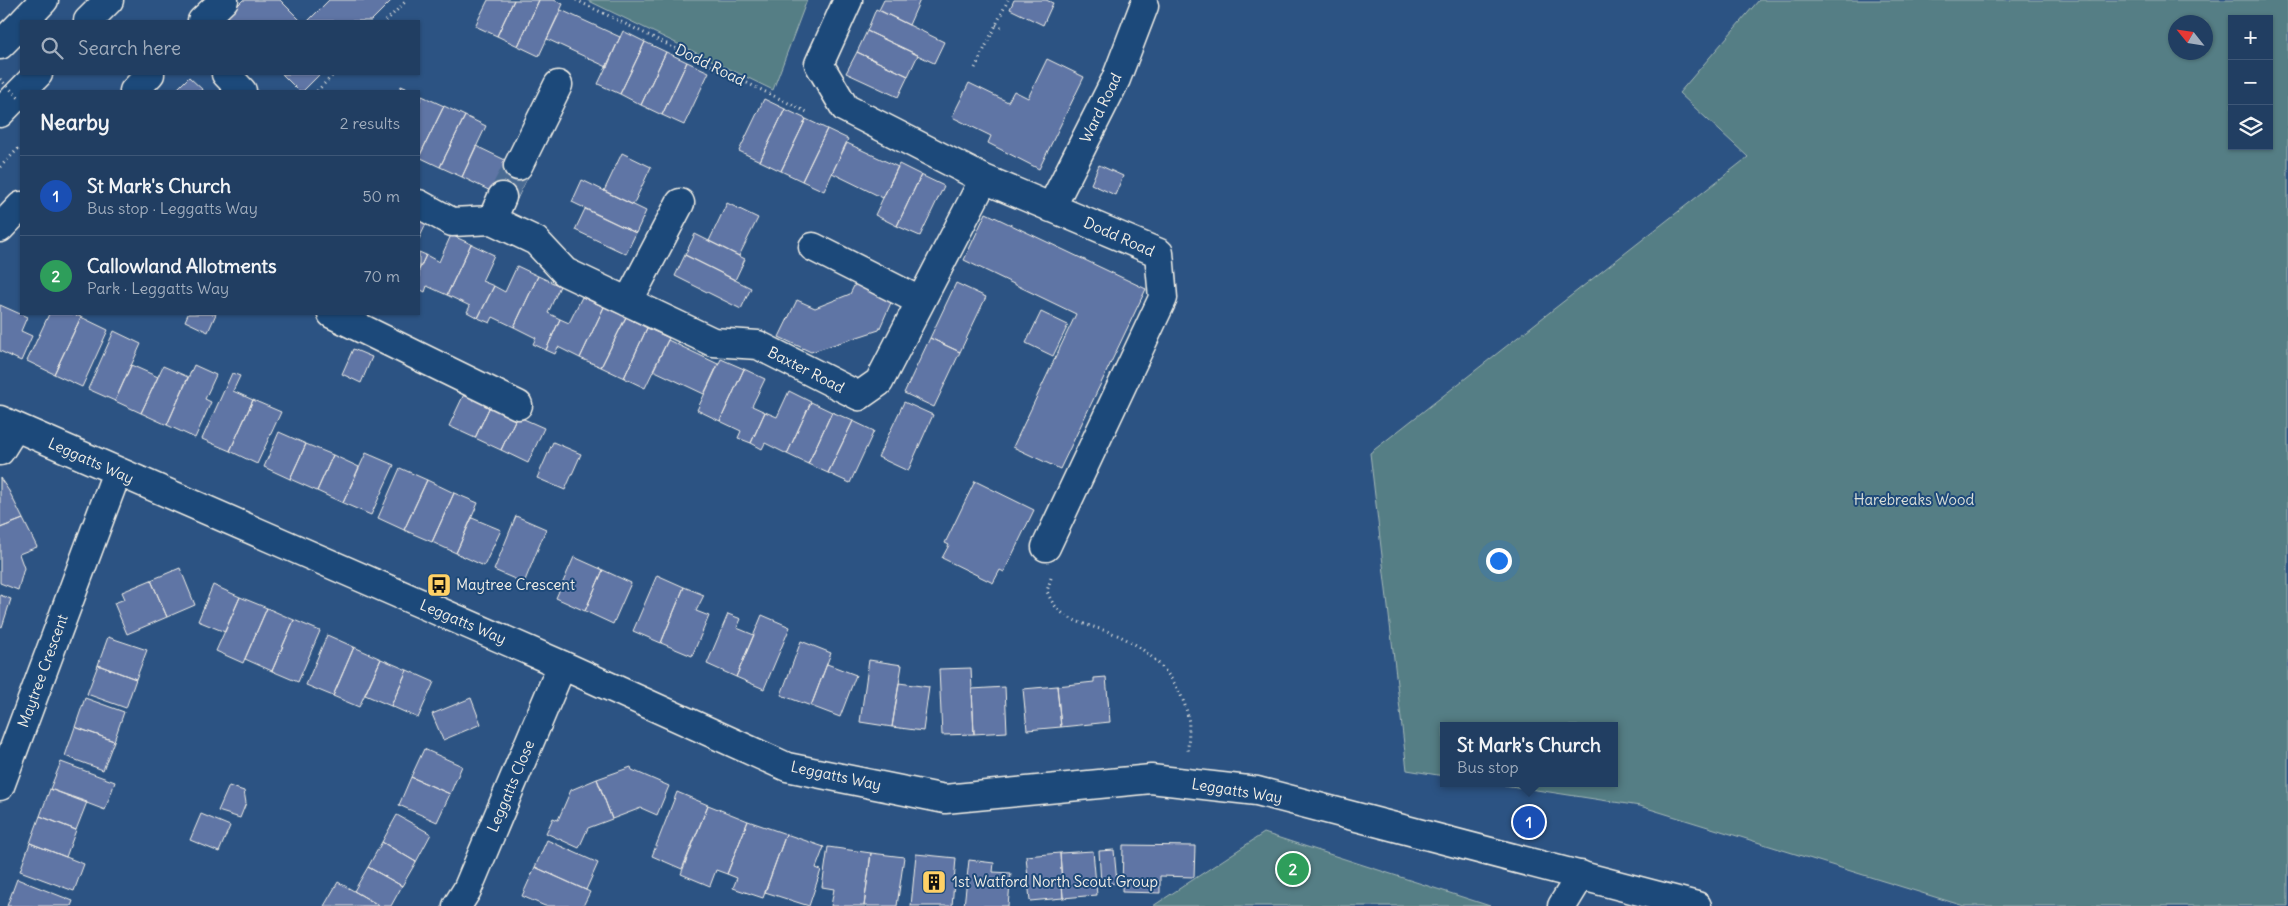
<!DOCTYPE html>
<html lang="en">
<head>
<meta charset="utf-8">
<style>
  body { margin:0; font-family:Delius,sans-serif; background:#294568; color:#f1f3f6 }
  .controls { position:absolute; right:15px; top:15px; display:grid; overflow:hidden; border-radius:0px; box-shadow:0 1px 4px #0004 }
  .controls button { width:45px; height:45px; display:grid; place-items:center; padding:0; border:0; border-bottom:1px solid #3e5777; background:#213e62; color:#f1f3f6; font:25px sans-serif }
  .compass { position:absolute; left:2168px; top:15px; width:45px; height:45px; border-radius:50%; background:#213e62; box-shadow:0 1px 4px #0004; rotate:300deg }
  .you { position:absolute; left:1498px; top:560px; width:18px; height:18px; margin:-12px; border:4px solid #fff; border-radius:50%; background:#1a73e8; box-shadow:0 0 0 8px #1a73e833 }
  .badge { display:grid; place-items:center; width:32px; height:32px; border-radius:50%; background:#ffd166; color:#fff; font-size:16px; font-weight:700 }
  .pin { position:absolute; translate:-50% -50%; border:2px solid #fff; box-shadow:0 1px 5px #0006 }
  .popup { position:absolute; left:1440px; top:722px; width:178px; height:65px; box-sizing:border-box; display:grid; place-content:center; border-radius:0px; background:#213e62; filter:drop-shadow(0 1px 4px #0005); font-size:16px; white-space:nowrap; color:#a2aebe }
  .popup b { font-size:19px; color:#f1f3f6 }
  .popup::after { content:''; position:absolute; left:50%; top:100%; margin-left:-10px; border:10px solid transparent; border-top-color:#213e62 }
  .list { margin:0; padding:0; list-style:none }
  h2 { display:flex; justify-content:space-between; align-items:center; height:65px; margin:0; padding:0 20px; font-size:21px }
  h2 small { font-size:16px; font-weight:400; color:#a2aebe }
  .list li { display:grid; grid-template-columns:32px 1fr auto; gap:15px; align-items:center; box-sizing:border-box; height:80px; padding:0 20px; border-top:1px solid #3e5777 }
  .list b { display:block; font-size:19px; white-space:nowrap }
  .list p { margin:0; font-size:16px; white-space:nowrap; color:#a2aebe }
  .list em { font-size:16px; font-style:normal; color:#a2aebe }
  .icon { flex:none; width:28px; height:28px; fill:none; stroke:currentColor; stroke-width:2; stroke-linecap:round; stroke-linejoin:round }
  .map { position:relative; flex:none; width:2288px; height:906px; overflow:hidden }
  .search { position:absolute; background:#213e62; box-shadow:0 1px 4px #0004; left:20px; top:20px; width:400px; height:55px; display:flex; align-items:center; gap:12px; box-sizing:border-box; padding:0 18px; border-radius:0px; color:#a2aebe; font-size:19px }
  .panel { position:absolute; background:#213e62; box-shadow:0 1px 4px #0004; left:20px; top:90px; width:400px; height:225px; border-radius:0px }
  .map>svg:first-child { display:block }
  .green { fill:#557e85; stroke:#a4b8b6; fill-rule:evenodd }
  .building { fill:#5f75a5; stroke:#f4f1e8 }
  .lines { fill:none; stroke-linecap:round; stroke-linejoin:round }
  .minor-tunnel { stroke:#4a6b92; stroke-width:28; stroke-dasharray:28 14; stroke-linecap:butt }
  .minor-casing { stroke:#f4f1e8; stroke-width:31 }
  .highway-casing { stroke:#f4f1e8; stroke-width:31 }
  .path { stroke:#f4f1e8; stroke-width:3; stroke-dasharray:1 4; stroke-linecap:butt }
  .minor { stroke:#1f4a7a; stroke-width:28 }
  .highway { stroke:#1f4a7a; stroke-width:28 }
  .path-bridge { stroke:#f4f1e8; stroke-width:3; stroke-dasharray:1 4; stroke-linecap:butt }
  .labels { text-anchor:middle; stroke-width:4; stroke-linejoin:round; paint-order:stroke }
  .street-label { font-size:15px; fill:#f4f1e8; stroke:#1f4a7a }
  .park-label { font-size:15px; fill:#dce0d9; stroke:#1f4a7a }
  .poi-label { font-size:15px; fill:#f4f1e8; stroke:#1f4a7a; text-anchor:start }
</style>
</head>
<body>
<div class="map">
<svg width="2288" height="906" viewBox="0 0 2288 906">
  <rect width="100%" height="100%" fill="#2c5383"/>
  <filter id="ink" filterUnits="userSpaceOnUse"><feTurbulence type="fractalNoise" baseFrequency=".02" numOctaves="2"/><feDisplacementMap in="SourceGraphic" scale="10" xChannelSelector="R" yChannelSelector="G"/><feConvolveMatrix kernelMatrix="1 2 1 2 8 2 1 2 1" color-interpolation-filters="sRGB"/></filter>
  <g filter="url(#ink)">
    <!-- green -->
    <path class="green" d="M587 0H807L773 90Z
      M1759 0H2288V906H1964L1640 806 1491 783H1614V726H1444V776L1407 770 1370 453 1748 157 1679 93ZM2232 19H2269V146H2232ZM2176 22H2206V52H2176Z
      M1264 833 1490 906H1153Z"/>
    <!-- building -->
    <path class="building" d="M243 0H280L301 21H224L223 20Z
      M329 0H392L371 21H308Z
      M488 0H514L497 36 475 26Z
      M514 0H539L518 46 497 36Z
      M539 0H554L563 4 539 56 518 46Z
      M884 0H920L909 25 879 10Z
      M1014 0H1046L1053 3 1043 25 1010 9Z
      M876 9 944 42 934 63 867 31Z
      M561 10 620 37 607 67 547 39Z
      M623 31 645 42 620 94 598 84Z
      M867 31 918 55 908 76 857 52Z
      M645 42 666 52 641 105 620 94Z
      M666 52 687 62 662 115 641 105Z
      M857 52 908 76 898 97 846 73Z
      M1047 59 1084 77 1039 169 988 143 991 136 952 117 969 83 1008 102 1014 91 1028 98Z
      M687 62 709 72 684 125 662 115Z
      M282 74H320L303 91H299Z
      M189 77 204 91H175Z
      M401 86 413 91H399Z
      M422 96 444 106 419 157V103Z
      M764 99 785 109 760 161 739 151Z
      M444 106 465 116 440 167 419 157Z
      M785 109 806 119 781 171 760 161Z
      M465 116 486 126 462 177 440 167Z
      M806 119 827 129 802 181 781 171Z
      M827 129 848 139 824 191 802 181Z
      M847 143 898 167 883 198 832 173Z
      M476 146 530 172 515 203 462 177Z
      M622 153 651 167 633 205 604 191Z
      M899 164 921 175 897 226 875 215Z
      M1099 165 1123 176 1115 195 1091 184Z
      M921 175 944 186 920 236 897 226Z
      M582 180 646 211 636 233 572 202Z
      M727 203 758 218 739 256 709 241Z
      M585 209 636 233 626 254 575 230Z
      M986 213 1146 289 1060 469 1013 447 1076 314 964 260Z
      M419 220 426 224 419 239Z
      M695 234 745 259 735 280 685 255Z
      M451 235 471 244 447 295 427 286 425 292 419 289V270L426 255 439 262Z
      M471 244 494 255 482 281 494 286 478 318 467 312 470 306 447 295Z
      M419 252 426 255 419 270Z
      M685 255 751 288 741 309 675 276Z
      M517 266 538 276 514 327 493 317 490 323 478 318 494 286 505 292Z
      M538 276 560 286 548 313 560 319 546 350 533 344 536 338 514 327Z
      M857 280 893 298 879 330 811 352 779 337 797 300 815 308 850 294Z
      M956 283 986 297 960 352 930 338Z
      M582 297 604 307 580 358 558 347 555 354 546 350 560 319 569 323Z
      M0 305 27 317 21 331 32 336 21 361 0 351Z
      M604 307 626 317 601 367 580 358Z
      M1041 312 1068 325 1053 356 1026 343Z
      M49 314H73L81 317 54 374 27 361Z
      M188 314H216L208 332 185 321Z
      M81 317 108 330 82 387 54 374Z
      M626 317 647 328 624 378 601 367Z
      M647 328 669 338 645 388 624 378Z
      M114 331 141 344 115 401 88 389Z
      M930 338 960 352 934 407 904 393Z
      M668 340 718 364 704 394 653 370Z
      M353 349 372 357 361 383 342 374Z
      M721 359 744 369 720 421 697 410Z
      M131 365 158 377 141 413 115 401Z
      M194 365 216 375 205 399 211 402 195 438 167 425Z
      M163 366 188 377 167 425 141 413Z
      M744 369 765 379 752 406 765 412 751 443 738 438 741 431 720 421Z
      M232 373 240 376 233 391 253 400 230 451 202 439Z
      M789 391 811 402 787 454 765 443 762 449 751 443 765 412 777 417Z
      M465 392 491 404 475 438 449 426Z
      M253 400 281 412 257 464 230 451Z
      M811 402 832 412 808 464 787 454Z
      M904 402 933 415 908 471 878 457Z
      M491 404 517 416 501 450 475 438Z
      M832 412 853 421 828 473 808 464Z
      M517 416 544 428 528 463 501 450Z
      M853 421 874 431 850 483 828 473Z
      M279 432 306 444 290 479 264 467Z
      M553 442 581 454 565 490 537 478Z
      M306 444 333 455 317 491 290 479Z
      M366 453 394 465 371 515 343 503Z
      M333 455 359 467 343 503 317 491Z
      M400 468 427 480 404 530 378 518Z
      M0 478 9 491 23 519 0 528Z
      M427 480 454 493 432 542 404 530Z
      M975 481 1034 510 1004 572 1000 570 993 583 942 558 949 545 945 543Z
      M454 493 478 503 456 553 432 542Z
      M516 516 546 529 524 583 494 570Z
      M472 518 501 530 484 566 456 553Z
      M23 519 37 547 19 554 24 568 18 590 0 583V528Z
      M574 557 603 570 585 611 556 598Z
      M180 568 195 605 167 617 151 580Z
      M603 570 631 583 613 624 585 611Z
      M657 575 684 587 661 643 633 631Z
      M151 580 167 617 127 634 114 603 125 599 122 592Z
      M213 585 240 597 225 632 198 621Z
      M684 587 704 595 696 611 709 616 692 656 661 643Z
      M0 595 11 599 2 627 0 626Z
      M240 597 267 608 243 663 216 651Z
      M267 608 294 620 272 671 245 659Z
      M728 614 741 619 737 628 754 635 736 677 707 664Z
      M762 615 790 627 764 689 736 677Z
      M294 620 320 631 298 682 272 671Z
      M327 635 354 647 333 696 306 685Z
      M108 637 147 650 136 679 98 665Z
      M801 641 831 653 811 706 781 695Z
      M354 647 381 659 359 707 333 696Z
      M381 659 407 670 391 706 365 695Z
      M869 660 902 665 892 727 860 722Z
      M827 664 856 675 840 717 811 706Z
      M98 665 136 679 126 708 87 694Z
      M971 668 974 734 942 735 939 669Z
      M407 670 434 682 418 718 391 706Z
      M1106 677 1110 722 1061 727 1057 686 1094 682V678Z
      M899 683 929 687 923 731 892 727Z
      M1057 686 1061 727 1027 730 1023 689Z
      M1005 687 1007 732 974 734 972 689Z
      M85 698 124 712 114 741 75 727Z
      M471 698 481 724 443 740 432 714Z
      M75 727 114 741 103 770 65 756Z
      M424 749 462 766 450 794 411 777Z
      M61 762 115 782 105 810 50 789Z
      M631 767 632 770 669 786 657 815 641 808 612 819 597 779Z
      M411 777 450 794 437 822 399 805Z
      M597 779 612 819 588 828 579 848 546 833 553 818 558 820 571 790Z
      M229 786 244 791 246 803 240 818 218 811Z
      M50 789 87 802 76 830 40 816Z
      M677 792 708 805 682 869 652 856Z
      M708 805 748 821 727 874 716 870 710 886 681 874Z
      M201 814 230 826 219 852 190 840Z
      M397 815 431 834 416 862 382 842Z
      M40 816 76 830 66 857 30 843Z
      M748 821 786 834 763 898 733 888 737 878 727 874Z
      M786 834 824 847 816 868 821 870 809 906 765 892Z
      M547 840 598 863 586 890 535 867Z
      M382 842 416 862 402 886 368 867Z
      M30 843 84 864 74 891 20 871Z
      M1123 845 1195 846 1194 877 1160 876V893L1122 892Z
      M828 847 871 853 864 906H831L834 889 822 887Z
      M1114 850 1117 883 1101 884 1099 851Z
      M1093 851 1097 895 1063 898 1060 853Z
      M871 853 904 857 897 906H864Z
      M1060 853 1063 898 1030 901 1026 856Z
      M916 854 956 858 952 906H911Z
      M969 860 994 863 993 872 1011 873 1008 906H964Z
      M368 867 402 886 391 906H380L354 891Z
      M535 867 590 892 583 906H545L522 896Z
      M17 879 73 901 71 906H7Z
      M338 882 354 891 380 906H324Z"/>
    <g class="lines">
      <!-- minor-tunnel -->
      <path class="minor-tunnel" d="M502 197 518 166"/>
      <defs>
        <path id="minor" d="M848 0 819 64 845 108 984 179 1159 253 1163 298 1046 547
          M202 21 224 0
          M226 74 242 91
          M134 91 150 74
          M518 166 558 85
          M419 204 452 222 492 220 536 241 565 272 713 342 758 345 859 396 879 382 984 179
          M1051 208 1116 79 1144 6
          M492 220 502 197
          M0 228 21 206
          M813 247 920 301
          M628 302 680 203
          M332 314 518 405
          M0 420 562 665 787 767 945 799 1151 779 1257 791 1697 906
          M0 451 15 427
          M0 786 117 472
          M457 906 467 890 562 665
          M1562 906 1581 875"/>
        <path id="highway" d="M24 21 44 0
          M88 21 109 0
          M0 45 21 24
          M0 113 38 74"/>
      </defs>
      <!-- minor casing -->
      <use href="#minor" class="minor-casing"/>
      <!-- highway casing -->
      <use href="#highway" class="highway-casing"/>
      <!-- path -->
      <path class="path" d="M576 0 809 113
        M386 21 407 0
        M996 25 1003 28
        M975 68 1008 0
        M317 91 334 74
        M0 167 21 146
        M1051 578 1047 591C1059 623 1086 623 1115 634 1149 648 1181 680 1188 717 1190 728 1188 741 1188 752"/>
      <!-- minor -->
      <use href="#minor" class="minor"/>
      <!-- highway -->
      <use href="#highway" class="highway"/>
      <!-- path-bridge -->
      <path class="path-bridge" d="M0 79 21 100"/>
    </g>
  </g>
  <!-- icons -->
  <defs>
    <symbol id="bus-square" viewBox="-11 -11 22 22"><rect x="-9" y="-9" width="18" height="18" rx="4" fill="#ffd166" stroke="#1f4a7a"/><path d="M-5-6H5V4H4V6H2V4H-2V6H-4V4H-5ZM-3.5-4V0h7V-4ZM-3.5 1.2v1.5H-2V1.2ZM2 1.2v1.5H3.5V1.2Z" fill="#111"/></symbol>
    <symbol id="building-square" viewBox="-11 -11 22 22"><rect x="-9" y="-9" width="18" height="18" rx="4" fill="#ffd166" stroke="#1f4a7a"/><path d="M-4-6H4V6H1V3H-1V6H-4ZM-2.5-4.3h1.7v1.8h-1.7ZM.8-4.3h1.7v1.8H.8ZM-2.5-1h1.7V.8h-1.7ZM.8-1h1.7V.8H.8Z" fill="#111"/></symbol>
  </defs>
  <g fill-rule="evenodd">
    <use href="#bus-square" x="425" y="571" width="28" height="28"/>
    <use href="#building-square" x="920" y="868" width="28" height="28"/>
  </g>
  <g class="labels">
    <!-- street labels -->
    <g class="street-label">
      <text transform="translate(710 65) rotate(26)" y="5">Dodd Road</text>
      <text transform="translate(1101 108) rotate(-64)" y="5">Ward Road</text>
      <text transform="translate(1119 237) rotate(24)" y="5">Dodd Road</text>
      <text transform="translate(806 370) rotate(27)" y="5">Baxter Road</text>
      <text transform="translate(91 461) rotate(24)" y="5">Leggatts Way</text>
      <text transform="translate(463 622) rotate(23)" y="5">Leggatts Way</text>
      <text transform="translate(43 671) rotate(-70)" y="5">Maytree Crescent</text>
      <text transform="translate(836 776) rotate(12)" y="5">Leggatts Way</text>
      <text transform="translate(511 786) rotate(-67)" y="5">Leggatts Close</text>
      <text transform="translate(1237 791) rotate(9)" y="5">Leggatts Way</text>
    </g>
    <!-- park labels -->
    <g class="park-label">
      <text x="1914" y="505">Harebreaks Wood</text>
    </g>
    <!-- poi labels -->
    <g class="poi-label">
      <text x="456" y="590">Maytree Crescent</text>
      <text x="952" y="887">1st Watford North Scout Group</text>
    </g>
  </g>
</svg>
<div class="controls">
<button>+</button>
<button>−</button>
<button><svg class="icon" aria-label="layers" viewBox="0 0 24 24"><path d="M12 4l9 5-9 5-9-5zM3 14l9 5 9-5"/></svg></button>
</div>
<svg class="compass" viewBox="-18 -18 36 36"><path d="M0-13l5 13h-10z" fill="#e53935"/><path d="M0 13l5-13h-10z" fill="#a2aebe"/></svg>
<div class="you"></div>
<div class="pin badge" style="left:1529px;top:822px;background:#1a4fb4">1</div>
<div class="popup"><b>St Mark's Church</b>Bus stop</div>
<div class="pin badge" style="left:1293px;top:869px;background:#2e9e5b">2</div>
<div class="search"><svg class="icon" aria-label="search" viewBox="0 0 24 24"><circle cx="10" cy="10" r="6"/><path d="M15 15l6 6"/></svg>Search here</div>
<section class="panel">
<h2>Nearby<small>2 results</small></h2>
<ul class="list">
<li><span class="badge" style="background:#1a4fb4">1</span><div><b>St Mark's Church</b><p>Bus stop · Leggatts Way</p></div><em>50 m</em></li>
<li><span class="badge" style="background:#2e9e5b">2</span><div><b>Callowland Allotments</b><p>Park · Leggatts Way</p></div><em>70 m</em></li>
</ul>
</section>
</div>
</body>
</html>
